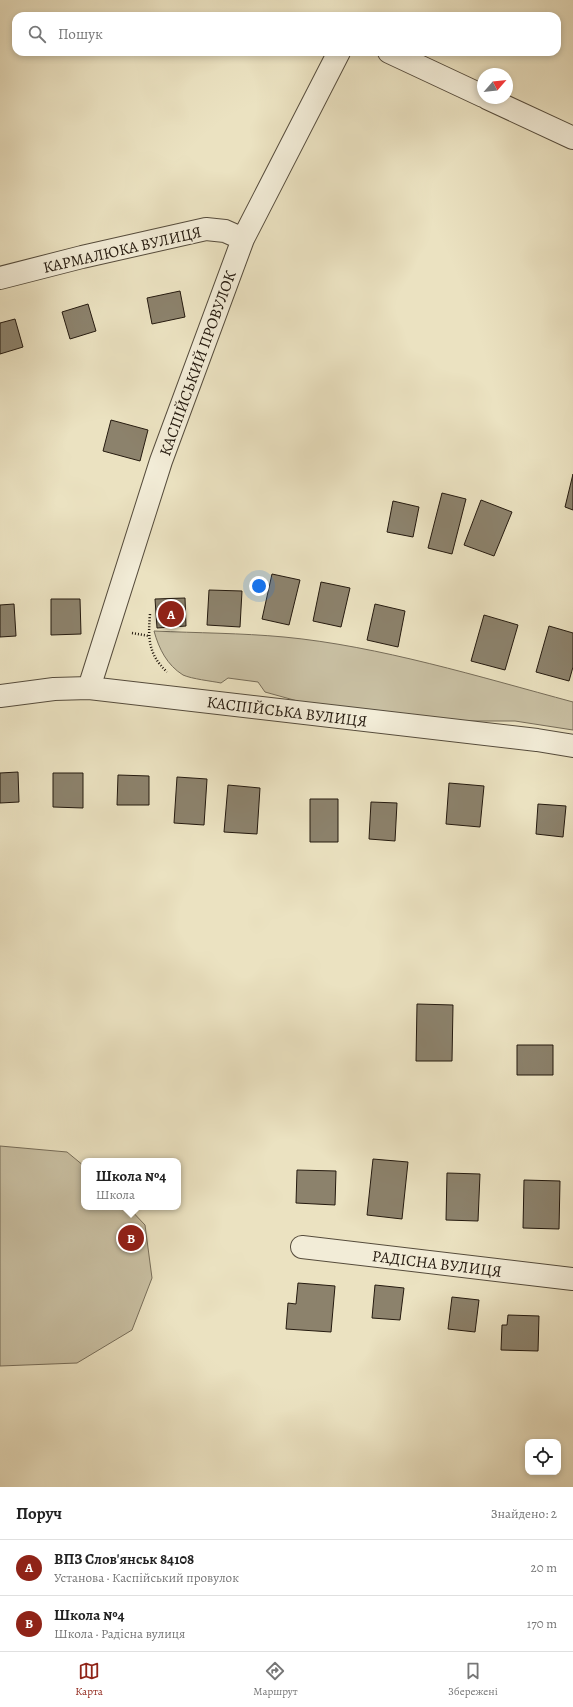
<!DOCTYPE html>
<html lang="uk">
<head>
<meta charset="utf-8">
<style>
  body { margin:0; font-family:Alegreya,serif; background:#f6f6f6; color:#222 }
  .controls { position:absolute; right:12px; bottom:12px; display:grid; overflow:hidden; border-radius:8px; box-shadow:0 2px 6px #0003 }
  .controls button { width:36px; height:36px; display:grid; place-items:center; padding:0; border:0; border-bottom:1px solid #e0e0e0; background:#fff; color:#222; font:20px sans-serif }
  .compass { position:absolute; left:477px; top:68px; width:36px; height:36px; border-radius:50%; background:#fff; box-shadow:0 2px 6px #0003; rotate:62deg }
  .you { position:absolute; left:259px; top:586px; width:14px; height:14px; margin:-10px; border:3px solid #fff; border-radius:50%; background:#1a73e8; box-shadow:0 0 0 6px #1a73e833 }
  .badge { display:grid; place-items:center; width:26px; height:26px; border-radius:50%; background:#8f2418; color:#fff; font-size:13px; font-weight:700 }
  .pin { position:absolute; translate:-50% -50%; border:2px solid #fff; box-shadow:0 1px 4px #0006 }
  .popup { position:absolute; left:81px; top:1158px; width:100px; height:52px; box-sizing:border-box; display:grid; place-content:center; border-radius:8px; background:#fff; filter:drop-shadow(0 1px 3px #0005); font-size:13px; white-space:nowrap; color:#767676 }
  .popup b { font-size:15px; color:#222 }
  .popup::after { content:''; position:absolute; left:50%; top:100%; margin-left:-8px; border:8px solid transparent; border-top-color:#fff }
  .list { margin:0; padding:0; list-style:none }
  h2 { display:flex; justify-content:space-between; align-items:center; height:52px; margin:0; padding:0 16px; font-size:17px }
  h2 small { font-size:13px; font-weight:400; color:#767676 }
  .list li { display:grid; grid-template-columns:26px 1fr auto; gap:12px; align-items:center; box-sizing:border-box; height:56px; padding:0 16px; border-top:1px solid #e0e0e0 }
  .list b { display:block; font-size:15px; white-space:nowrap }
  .list p { margin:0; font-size:13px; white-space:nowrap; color:#767676 }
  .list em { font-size:13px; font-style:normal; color:#767676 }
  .icon { flex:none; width:22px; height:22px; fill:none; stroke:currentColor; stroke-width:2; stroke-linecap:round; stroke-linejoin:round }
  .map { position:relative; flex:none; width:573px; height:1487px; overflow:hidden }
  .search { position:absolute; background:#fff; box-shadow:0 2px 6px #0003; left:12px; right:12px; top:12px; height:44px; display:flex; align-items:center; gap:10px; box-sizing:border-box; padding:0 14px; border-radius:12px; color:#767676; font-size:15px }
  .sheet { height:164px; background:#fff }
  nav { display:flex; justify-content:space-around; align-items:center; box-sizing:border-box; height:56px; border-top:1px solid #e0e0e0; background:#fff; font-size:11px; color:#767676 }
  nav a { display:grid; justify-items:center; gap:2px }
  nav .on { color:#8f2418 }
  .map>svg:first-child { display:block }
  .green { fill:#c9c0a3; stroke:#776d59 }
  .building { fill:#8c826c; stroke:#251a0f }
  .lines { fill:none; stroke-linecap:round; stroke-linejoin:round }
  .street-casing { stroke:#564c3c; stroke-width:24 }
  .path { stroke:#251a0f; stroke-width:2.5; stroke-dasharray:1 2; stroke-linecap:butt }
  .street { stroke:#f2ecd7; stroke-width:22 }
  .labels { text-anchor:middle; stroke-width:4; stroke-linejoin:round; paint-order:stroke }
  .street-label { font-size:16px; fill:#251a0f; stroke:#f2ecd7 }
</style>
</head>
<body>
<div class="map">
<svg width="573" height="1487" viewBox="0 0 573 1487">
  <rect width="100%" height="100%" fill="#ebe2c1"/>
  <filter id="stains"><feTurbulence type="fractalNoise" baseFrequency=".005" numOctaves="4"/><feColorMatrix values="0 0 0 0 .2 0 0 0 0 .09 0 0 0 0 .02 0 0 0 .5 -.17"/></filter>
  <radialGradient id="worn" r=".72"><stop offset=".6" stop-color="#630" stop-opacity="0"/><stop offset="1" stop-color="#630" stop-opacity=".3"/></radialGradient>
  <!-- green -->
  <path class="green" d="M154 631C197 633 241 633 284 637 379 646 480 677 573 702V730L515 721H446L301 702 265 692 258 682 228 678 221 683C211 681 192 679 183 675 167 665 159 649 154 631Z
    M0 1146 67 1152 84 1166V1207H128L145 1225 152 1278 132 1330 77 1363 0 1366Z"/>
  <!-- building -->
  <path class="building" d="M180 291 185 317 152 324 147 298Z
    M88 304 96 331 70 339 62 312Z
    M15 319 23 347 0 354V323Z
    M111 420 148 430 140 461 103 451Z
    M573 474V510L565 507Z
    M442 493 466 499 452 554 428 548Z
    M481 500 512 512 494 556 464 545Z
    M393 501 419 507 413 537 387 532Z
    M272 574 300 580 289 625 262 619Z
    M321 582 350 588 341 627 313 621Z
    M209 590 242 591 240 627 207 625Z
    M185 598 186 626 157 628 155 599Z
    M51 599H80L81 634 51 635Z
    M14 604 16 636 0 637V605Z
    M375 604 405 611 398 647 367 640Z
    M484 615 518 625 505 670 471 661Z
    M549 626 573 633V667L569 681 536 672Z
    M18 772 19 802 0 803V773Z
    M53 773H83V808L53 807Z
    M118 775 149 776V805H117Z
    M177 777 207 779 204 825 174 823Z
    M449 783 484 786 480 827 446 824Z
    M228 785 260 788 257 834 224 832Z
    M310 799H338V842H310Z
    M371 802 397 803 395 841 369 839Z
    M538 804 566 806 563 837 536 834Z
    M417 1004 453 1005 452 1061H416Z
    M517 1045H553V1075H517Z
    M373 1159 408 1162 402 1219 367 1215Z
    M297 1170 336 1171 335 1205 296 1203Z
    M447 1173 480 1174 478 1221 446 1220Z
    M524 1180 560 1181 559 1229 523 1228Z
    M298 1283 335 1286 331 1332 286 1329 288 1303 296 1304Z
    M375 1285 404 1288 400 1320 372 1318Z
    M452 1297 479 1300 475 1332 448 1329Z
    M508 1315 539 1316 538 1351 501 1350 502 1325H507Z"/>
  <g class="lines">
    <defs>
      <path id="street" d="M389 52 483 96
        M487 98 573 138
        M0 278 82 257 206 229 225 231 243 239
        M89 688 161 461 243 239 339 52
        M0 696 54 689 89 688 537 740 573 746
        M302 1247 573 1279"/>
    </defs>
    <!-- street casing -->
    <use href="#street" class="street-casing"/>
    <!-- path -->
    <path class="path" d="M150 614C148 638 148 654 167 672
      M132 633 149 636"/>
    <!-- street -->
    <use href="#street" class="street"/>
  </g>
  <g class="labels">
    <!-- street labels -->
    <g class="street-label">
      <text transform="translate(122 249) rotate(-13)" y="6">КАРМАЛЮКА ВУЛИЦЯ</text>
      <text transform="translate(197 363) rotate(-70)" y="6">КАСПІЙСЬКИЙ ПРОВУЛОК</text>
      <text transform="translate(287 711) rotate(7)" y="6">КАСПІЙСЬКА ВУЛИЦЯ</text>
      <text transform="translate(437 1263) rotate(7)" y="6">РАДІСНА ВУЛИЦЯ</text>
    </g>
  </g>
  <rect width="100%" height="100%" filter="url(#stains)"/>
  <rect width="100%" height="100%" fill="url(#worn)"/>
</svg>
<div class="controls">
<button><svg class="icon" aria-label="locate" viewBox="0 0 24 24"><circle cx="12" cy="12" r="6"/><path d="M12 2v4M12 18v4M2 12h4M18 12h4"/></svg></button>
</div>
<svg class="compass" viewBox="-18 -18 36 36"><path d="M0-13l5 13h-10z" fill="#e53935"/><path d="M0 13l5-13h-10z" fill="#767676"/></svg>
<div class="you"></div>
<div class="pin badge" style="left:171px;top:614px">A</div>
<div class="pin badge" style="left:131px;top:1238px">B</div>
<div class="popup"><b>Школа №4</b>Школа</div>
<div class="search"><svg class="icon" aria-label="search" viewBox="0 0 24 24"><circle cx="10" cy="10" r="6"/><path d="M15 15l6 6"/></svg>Пошук</div>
</div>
<section class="sheet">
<h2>Поруч<small>Знайдено: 2</small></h2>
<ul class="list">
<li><span class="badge">A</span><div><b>ВПЗ Слов'янськ 84108</b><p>Установа · Каспійський провулок</p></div><em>20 m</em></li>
<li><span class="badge">B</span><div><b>Школа №4</b><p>Школа · Радісна вулиця</p></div><em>170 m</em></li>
</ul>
</section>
<nav>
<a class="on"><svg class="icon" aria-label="map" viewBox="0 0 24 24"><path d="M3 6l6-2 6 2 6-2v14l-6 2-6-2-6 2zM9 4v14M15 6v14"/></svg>Карта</a>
<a><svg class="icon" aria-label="directions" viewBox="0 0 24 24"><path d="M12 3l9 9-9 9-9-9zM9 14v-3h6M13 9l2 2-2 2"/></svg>Маршрут</a>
<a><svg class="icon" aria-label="saved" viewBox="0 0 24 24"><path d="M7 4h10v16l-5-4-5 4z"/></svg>Збережені</a>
</nav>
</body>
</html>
